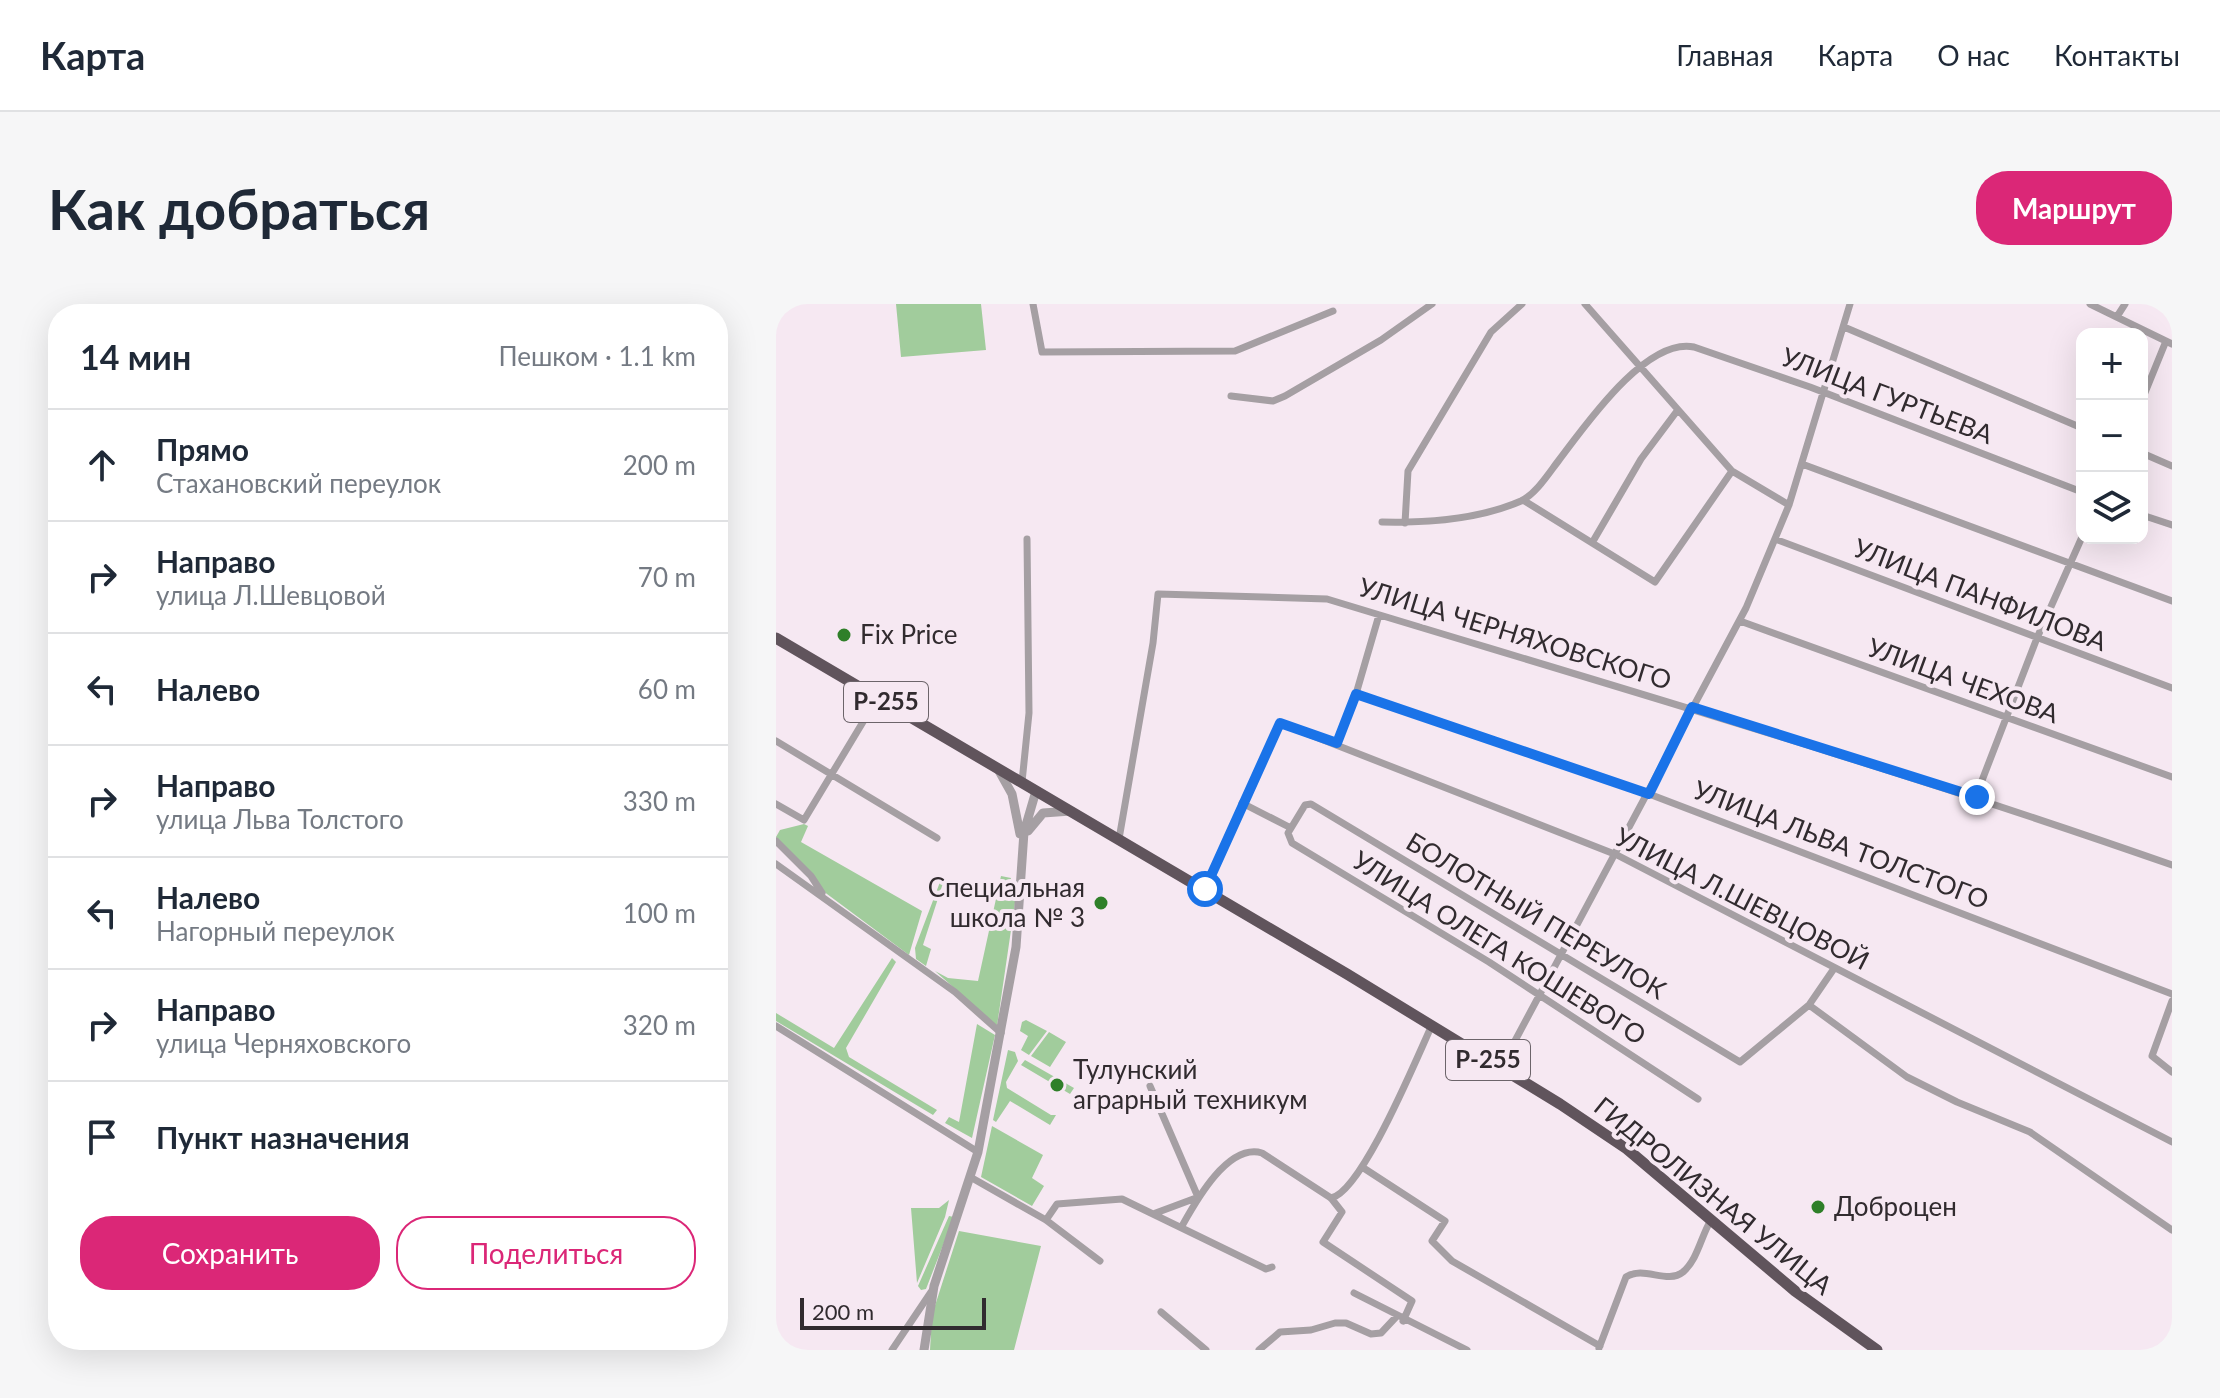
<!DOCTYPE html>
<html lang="ru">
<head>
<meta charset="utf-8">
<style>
  body { margin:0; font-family:Lato,sans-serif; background:#f6f6f7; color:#1f2937 }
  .controls { position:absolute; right:24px; top:24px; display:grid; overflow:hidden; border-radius:16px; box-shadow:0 8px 32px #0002 }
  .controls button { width:72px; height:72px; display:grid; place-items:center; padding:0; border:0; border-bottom:2px solid #e0e1e3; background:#fff; color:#1f2937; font:40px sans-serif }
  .scale { position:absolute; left:24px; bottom:20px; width:186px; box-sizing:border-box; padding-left:8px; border:4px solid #312b2f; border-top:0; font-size:22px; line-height:28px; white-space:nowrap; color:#312b2f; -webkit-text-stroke:6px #f6e8f2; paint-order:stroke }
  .stop { position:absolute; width:24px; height:24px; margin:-18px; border:6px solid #1a73e8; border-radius:50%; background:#fff }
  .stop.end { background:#1a73e8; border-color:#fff; box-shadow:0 2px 8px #0008 }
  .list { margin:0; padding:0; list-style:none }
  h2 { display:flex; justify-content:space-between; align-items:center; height:104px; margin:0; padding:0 32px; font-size:34px }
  h2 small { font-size:26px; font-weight:400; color:#747a83 }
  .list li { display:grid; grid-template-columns:52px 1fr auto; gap:24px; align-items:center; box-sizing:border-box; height:112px; padding:0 32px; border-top:2px solid #e0e1e3 }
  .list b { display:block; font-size:30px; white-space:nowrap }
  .list p { margin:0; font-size:26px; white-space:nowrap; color:#747a83 }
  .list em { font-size:26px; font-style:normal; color:#747a83 }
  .actions { display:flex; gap:16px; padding:24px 32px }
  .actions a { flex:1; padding:18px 0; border:2px solid #db2777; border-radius:32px; text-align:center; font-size:28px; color:#db2777 }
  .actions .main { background:#db2777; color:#fff }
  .icon { flex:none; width:44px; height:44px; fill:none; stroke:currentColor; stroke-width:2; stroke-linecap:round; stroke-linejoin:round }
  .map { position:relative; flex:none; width:1396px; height:1046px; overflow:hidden; border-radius:32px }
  header { display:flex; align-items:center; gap:48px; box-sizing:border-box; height:112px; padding:0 40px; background:#fff; border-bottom:2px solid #e0e1e3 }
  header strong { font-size:38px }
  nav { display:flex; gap:44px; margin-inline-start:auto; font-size:28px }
  .intro { display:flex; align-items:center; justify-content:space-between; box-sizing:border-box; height:192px; padding:0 48px }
  h1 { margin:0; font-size:56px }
  .button { padding:20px 36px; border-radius:32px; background:#db2777; color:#fff; font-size:28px; font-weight:700 }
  main { display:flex; gap:48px; padding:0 48px }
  aside { flex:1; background:#fff; border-radius:32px; box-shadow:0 8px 32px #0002 }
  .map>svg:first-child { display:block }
  .green { fill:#a1cc9c }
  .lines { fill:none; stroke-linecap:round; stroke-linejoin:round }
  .minor { stroke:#a59fa3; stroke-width:7 }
  .tertiary { stroke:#a59fa3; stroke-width:9 }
  .trunk { stroke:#60545c; stroke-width:11 }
  .route { stroke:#1a73e8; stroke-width:10 }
  .poi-dot { fill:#2f7f29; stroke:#f6e8f2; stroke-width:3 }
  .labels { text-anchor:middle; stroke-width:8; stroke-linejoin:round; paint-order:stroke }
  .shield { fill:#f6e8f2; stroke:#6c646a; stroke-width:2 }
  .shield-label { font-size:24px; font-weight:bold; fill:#312b2f }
  .street-label { font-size:26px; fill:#312b2f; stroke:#f6e8f2 }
  .poi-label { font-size:26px; fill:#312b2f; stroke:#f6e8f2; text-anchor:start }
</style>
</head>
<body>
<header>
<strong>Карта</strong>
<nav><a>Главная</a><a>Карта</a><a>О нас</a><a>Контакты</a></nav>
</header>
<div class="intro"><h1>Как добраться</h1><a class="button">Маршрут</a></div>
<main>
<aside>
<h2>14 мин<small>Пешком · 1.1 km</small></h2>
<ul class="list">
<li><svg class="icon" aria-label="ahead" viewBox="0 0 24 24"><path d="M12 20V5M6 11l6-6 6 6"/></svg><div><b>Прямо</b><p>Стахановский переулок</p></div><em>200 m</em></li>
<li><svg class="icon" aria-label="right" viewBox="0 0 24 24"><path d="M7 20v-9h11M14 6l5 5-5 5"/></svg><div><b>Направо</b><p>улица Л.Шевцовой</p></div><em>70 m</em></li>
<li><svg class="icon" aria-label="left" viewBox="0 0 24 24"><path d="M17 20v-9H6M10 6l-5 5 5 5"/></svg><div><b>Налево</b></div><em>60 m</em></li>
<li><svg class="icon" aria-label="right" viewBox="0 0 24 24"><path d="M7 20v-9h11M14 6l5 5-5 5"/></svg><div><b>Направо</b><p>улица Льва Толстого</p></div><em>330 m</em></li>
<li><svg class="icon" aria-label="left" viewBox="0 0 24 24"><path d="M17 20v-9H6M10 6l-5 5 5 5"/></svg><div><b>Налево</b><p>Нагорный переулок</p></div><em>100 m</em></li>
<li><svg class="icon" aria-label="right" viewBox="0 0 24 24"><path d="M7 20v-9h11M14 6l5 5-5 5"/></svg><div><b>Направо</b><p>улица Черняховского</p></div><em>320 m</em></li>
<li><svg class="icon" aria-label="arrive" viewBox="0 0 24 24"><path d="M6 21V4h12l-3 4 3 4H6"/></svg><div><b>Пункт назначения</b></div></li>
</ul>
<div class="actions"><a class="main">Сохранить</a><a>Поделиться</a></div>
</aside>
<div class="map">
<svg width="1396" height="1046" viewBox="0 0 1396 1046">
  <rect width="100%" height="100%" fill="#f6e8f2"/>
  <!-- green -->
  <path class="green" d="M120 0H205L210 46 125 53Z
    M28 520 32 522 25 538 146 607 133 651 47 587 34 567 0 533 4 526Z
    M225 572 235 574 234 579 241 585 221 722 159 667 172 674 202 677Z
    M164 578 167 579 147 641 155 645 150 662 140 655 139 644Z
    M116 654 120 658 70 744 73 753 161 806 157 811 0 717V709L58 744Z
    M250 716 271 727 253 751 245 746 252 732 244 727 246 718Z
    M201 720 219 731 196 834 169 819 173 813 183 818Z
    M273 728 290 738 274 763 255 752Z
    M232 746 239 748 242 757 230 778 231 784 275 811H280L274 821 234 797 220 818 217 816Z
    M249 756 298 784 294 790 245 761Z
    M216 822 267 851 256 874 268 882 256 902 205 873Z
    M173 896 169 913 141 979 135 904H163Z
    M173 912 178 913 150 985 145 986 142 982Z
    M183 927 265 942 238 1046H154L156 1011Z"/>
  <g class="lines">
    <!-- minor -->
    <path class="minor" d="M257 0 266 48 459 47 557 7
      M809 0 956 167 1013 201
      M1314 0 1396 40
      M1342 11 1349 0
      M1068 23 1306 124
      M455 92 497 97 509 92 605 36 656 0
      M1366 96 1390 37
      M1366 149 1396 162
      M1026 160 1396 297
      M747 196 879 278 956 167
      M1366 211 1396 221
      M606 218C651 219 704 215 745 197 760 190 773 169 783 156 809 122 870 33 918 43L1034 83 1306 188
      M629 219 632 167 715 28 746 0
      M999 235 1396 384
      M816 239 865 155 901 107
      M964 317 1396 473
      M580 390 873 490 1396 690
      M0 437 161 534
      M561 439 580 390 603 311
      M246 478 253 409 251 235
      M1200 492 1261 334 1306 233
      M466 499 515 524
      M0 500 28 516 102 393
      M343 535 377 339 382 290 551 295C834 381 1117 463 1396 561
      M0 537 35 572 46 589
      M0 560 179 688 225 729
      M429 585 504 419 841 551 1396 838
      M1396 697 1376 752 1396 768
      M1033 701 1131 773 1181 798 1254 828 1396 926
      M0 722 202 848
      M725 763 970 304 1013 201 1074 0
      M374 782 422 893
      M922 795 713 658 516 539 512 529 529 501 535 500 964 758 1033 701 1057 666
      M586 863 669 917 656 937 676 957 824 1042
      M196 874 270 916 324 957
      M555 894C586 888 641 753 656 721
      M377 910 420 894
      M270 916 281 900 346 895 490 965 496 963
      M406 922C420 897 452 839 486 849L555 894 566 908 547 938 636 997 627 1017
      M578 989 691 1046
      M385 1008 430 1046
      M823 1044 850 973C868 961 891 981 907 968 922 955 925 932 935 916
      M116 1046 155 988
      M483 1046 504 1028 535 1026 559 1019H570L595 1030 605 1029 620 1013"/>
    <!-- tertiary -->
    <path class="tertiary" d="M222 465 236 490 244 530
      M252 527 267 509 295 507
      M148 1046 158 982 202 848 240 643 248 528 260 487"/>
    <!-- trunk -->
    <path class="trunk" d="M0 334 571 670 784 800 851 845 1019 987 1101 1046"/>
  </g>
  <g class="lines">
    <!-- route -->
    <path class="route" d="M429 585 504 419 561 439 580 390 873 490 916 403 1201 493"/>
  </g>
  <!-- markers -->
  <g class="poi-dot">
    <circle cx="68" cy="331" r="8"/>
    <circle cx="325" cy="599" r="8"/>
    <circle cx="281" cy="781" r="8"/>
    <circle cx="1042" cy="903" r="8"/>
  </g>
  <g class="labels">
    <!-- shield labels -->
    <g class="shield">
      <rect x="68" y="378" width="84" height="40" rx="6"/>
      <rect x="670" y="736" width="84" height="40" rx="6"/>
    </g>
    <g class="shield-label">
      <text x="110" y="406">Р-255</text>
      <text x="712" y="764">Р-255</text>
    </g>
    <!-- street labels -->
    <g class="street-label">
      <text transform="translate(1111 92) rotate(21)" y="9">УЛИЦА ГУРТЬЕВА</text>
      <text transform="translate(1204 291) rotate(21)" y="9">УЛИЦА ПАНФИЛОВА</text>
      <text transform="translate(739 330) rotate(17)" y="9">УЛИЦА ЧЕРНЯХОВСКОГО</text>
      <text transform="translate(1187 377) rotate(20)" y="9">УЛИЦА ЧЕХОВА</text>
      <text transform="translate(1065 541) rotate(21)" y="9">УЛИЦА ЛЬВА ТОЛСТОГО</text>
      <text transform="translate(966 595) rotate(27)" y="9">УЛИЦА Л.ШЕВЦОВОЙ</text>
      <text transform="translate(760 612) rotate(31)" y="9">БОЛОТНЫЙ ПЕРЕУЛОК</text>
      <text transform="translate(723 644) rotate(32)" y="9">УЛИЦА ОЛЕГА КОШЕВОГО</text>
      <text transform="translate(937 892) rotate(39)" y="9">ГИДРОЛИЗНАЯ УЛИЦА</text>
    </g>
    <!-- poi labels -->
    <g class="poi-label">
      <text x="84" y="340">Fix Price</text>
      <text x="309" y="593" text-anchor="end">Специальная<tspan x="309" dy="30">школа № 3</tspan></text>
      <text x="297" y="775">Тулунский<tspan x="297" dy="30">аграрный техникум</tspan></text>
      <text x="1058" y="912">Доброцен</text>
    </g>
  </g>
</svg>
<div class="controls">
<button>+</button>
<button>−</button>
<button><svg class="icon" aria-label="layers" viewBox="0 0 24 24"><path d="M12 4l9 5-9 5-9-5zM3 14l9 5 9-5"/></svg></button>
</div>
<div class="scale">200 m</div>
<div class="stop" style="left:429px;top:585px"></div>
<div class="stop end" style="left:1201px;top:493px"></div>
</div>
</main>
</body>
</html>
